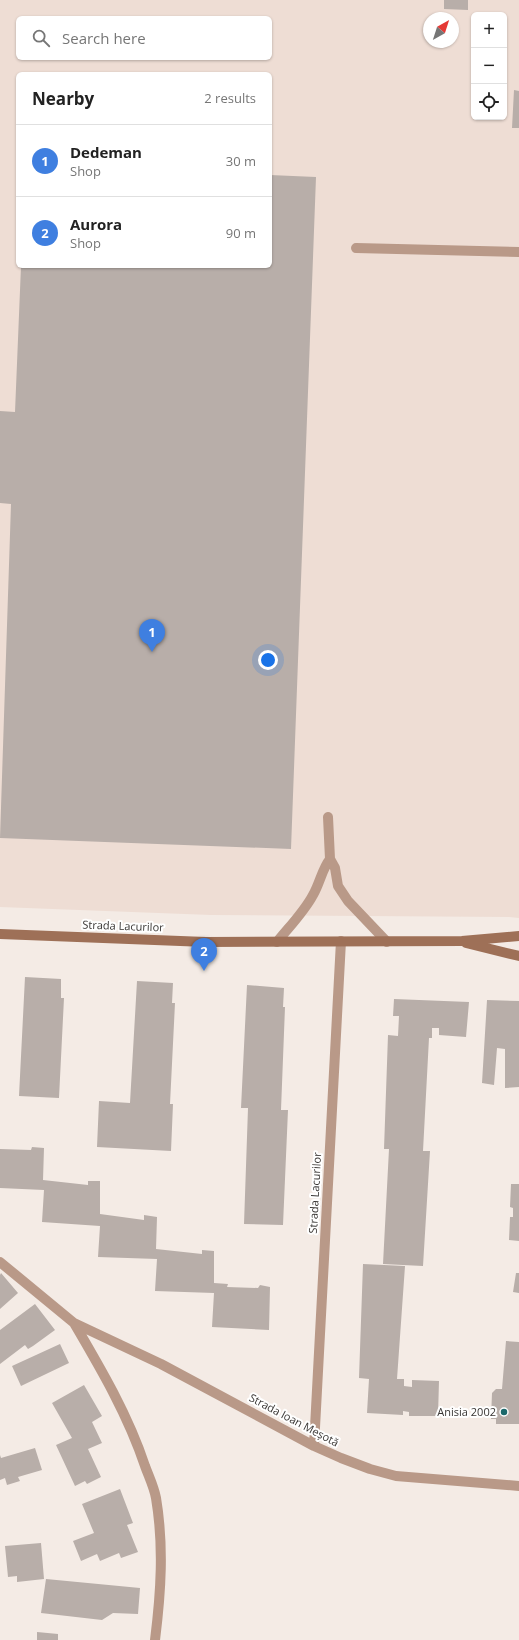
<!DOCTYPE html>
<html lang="en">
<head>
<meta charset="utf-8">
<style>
  body { margin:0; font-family:"Open Sans",sans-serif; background:#f2f2f2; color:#222 }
  .controls { position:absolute; right:12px; top:12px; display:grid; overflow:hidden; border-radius:6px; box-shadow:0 1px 3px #0004 }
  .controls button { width:36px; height:36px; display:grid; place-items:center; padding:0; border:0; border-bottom:1px solid #e0e0e0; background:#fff; color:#222; font:20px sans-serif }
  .compass { position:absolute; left:423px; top:12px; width:36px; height:36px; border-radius:50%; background:#fff; box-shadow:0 1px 3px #0004; rotate:39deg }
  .you { position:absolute; left:268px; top:660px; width:14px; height:14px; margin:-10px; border:3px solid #fff; border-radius:50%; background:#1a73e8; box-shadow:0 0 0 6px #1a73e833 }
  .badge { display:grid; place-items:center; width:26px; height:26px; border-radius:50%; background:#db2777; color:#fff; font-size:13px; font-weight:700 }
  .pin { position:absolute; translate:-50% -33px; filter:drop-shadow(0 1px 2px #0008) }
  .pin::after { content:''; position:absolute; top:21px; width:14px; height:12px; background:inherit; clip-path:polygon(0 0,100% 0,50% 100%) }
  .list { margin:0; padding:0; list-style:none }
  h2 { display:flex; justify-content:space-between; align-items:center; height:52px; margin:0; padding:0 16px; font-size:17px }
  h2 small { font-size:13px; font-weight:400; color:#767676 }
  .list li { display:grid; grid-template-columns:26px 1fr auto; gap:12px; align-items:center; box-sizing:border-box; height:72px; padding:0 16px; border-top:1px solid #e0e0e0 }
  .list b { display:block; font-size:15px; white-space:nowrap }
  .list p { margin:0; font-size:13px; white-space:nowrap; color:#767676 }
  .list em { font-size:13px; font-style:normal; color:#767676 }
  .icon { flex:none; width:22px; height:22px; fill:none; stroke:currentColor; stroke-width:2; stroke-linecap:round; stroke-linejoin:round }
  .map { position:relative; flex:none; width:519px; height:1640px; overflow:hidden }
  .search { position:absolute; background:#fff; box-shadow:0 1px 3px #0004; left:16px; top:16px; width:256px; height:44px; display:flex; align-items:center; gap:10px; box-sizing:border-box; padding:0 14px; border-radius:6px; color:#767676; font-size:15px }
  .panel { position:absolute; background:#fff; box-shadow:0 1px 3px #0004; left:16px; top:72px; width:256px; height:196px; border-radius:6px }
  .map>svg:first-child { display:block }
  .built { fill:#eeddd4; fill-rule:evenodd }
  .building { fill:#b8aea9 }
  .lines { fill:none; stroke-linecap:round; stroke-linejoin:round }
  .lane { stroke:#b99988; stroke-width:10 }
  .street { stroke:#b99988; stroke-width:10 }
  .secondary { stroke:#9e7057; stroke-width:10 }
  .poi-dot { fill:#1b696c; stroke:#fff; stroke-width:1.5 }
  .labels { text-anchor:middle; stroke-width:4; stroke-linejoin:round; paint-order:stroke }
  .street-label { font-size:11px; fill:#383533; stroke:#fff }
  .poi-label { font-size:11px; fill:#383533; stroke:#fff; text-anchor:end }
</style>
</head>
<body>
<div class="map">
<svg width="519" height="1640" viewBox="0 0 519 1640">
  <rect width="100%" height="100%" fill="#f4ebe5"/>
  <!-- built -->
  <path class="built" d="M0 0H519V918L509 917 211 915 0 907ZM474 15H504V117H474ZM18 18H270V58H18ZM429 18H453V42H429ZM18 74H270V266H18Z"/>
  <!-- building -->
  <path class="building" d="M444 0H468V10L444 9Z
    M514 90 519 91V128H512Z
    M270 175 316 177 291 849 0 838 11 504 0 503V411L15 412 21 266H270Z
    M25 977 61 979V998H64L59 1098 19 1096Z
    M137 981 173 983 172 1003H175L170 1104H173L171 1151 97 1147 99 1101 130 1103Z
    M247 985 284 988 283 1007H285L281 1110H288L283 1225 244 1224 248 1108H241Z
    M394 999 469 1002 466 1037 439 1035V1028H432V1038H429L423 1151H430L423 1266 383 1264 389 1149H384L388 1035 398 1036 399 1016H393Z
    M487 1000 519 1001V1087L505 1088V1049L497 1048 494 1085 482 1083Z
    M32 1147 44 1148 43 1180 88 1185V1181H100V1214L144 1220V1215L157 1217 156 1249 202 1254V1250L214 1251V1283L228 1284 227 1287 258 1288 260 1285 270 1287 269 1330 212 1327 214 1293 155 1291 157 1259 98 1257 100 1226 42 1222 44 1190 0 1188V1149L31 1150Z
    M511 1184H519V1241L509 1240 510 1217H513V1208L510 1207Z
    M363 1264 405 1266 397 1379H404V1386L412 1387V1380L439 1381 438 1416H409V1412L403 1411V1415L367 1413 369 1379 359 1378Z
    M1 1273 18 1293 0 1309V1275Z
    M516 1273H519V1293L513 1292Z
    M35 1304 55 1330 33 1346 28 1349 25 1345 0 1364V1330Z
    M506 1341 519 1342V1424H496V1419H491L492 1393 496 1389H502Z
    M60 1344 69 1363 21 1386 12 1366Z
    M84 1385 102 1416 92 1422 102 1443 88 1449 101 1477 87 1484 85 1481 75 1486 56 1445 72 1438 52 1403Z
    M35 1448 42 1470 18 1477 20 1481 7 1485 5 1478 0 1480V1455L1 1458Z
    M120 1489 133 1523 127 1525 138 1552 121 1558 119 1553 100 1561 97 1554 81 1561 73 1541 94 1533 82 1504Z
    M41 1543 44 1579 17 1582V1576L8 1577 5 1546Z
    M46 1579 140 1588 138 1614 113 1613 102 1620 41 1613Z
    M37 1632 58 1634V1640H37Z"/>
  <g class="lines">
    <!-- lane -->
    <path class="lane" d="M356 248 519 252
      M328 817 330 859 335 868 338 886 348 901 387 942
      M277 942C289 927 304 912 313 895 320 883 322 869 330 859"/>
    <!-- street -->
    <path class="street" d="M0 1262 74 1323 161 1364 314 1446 341 1458 370 1469 396 1476 519 1486
      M74 1323C101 1369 128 1415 145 1466 149 1477 154 1487 156 1498 164 1546 161 1592 155 1640
      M314 1446 341 941"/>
    <!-- secondary -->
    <path class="secondary" d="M0 934 206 942 462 941 519 936
      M466 943 519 956"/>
  </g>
  <!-- markers -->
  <circle class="poi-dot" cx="504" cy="1412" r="4"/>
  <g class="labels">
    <!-- street labels -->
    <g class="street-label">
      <text transform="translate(123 926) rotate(2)" y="4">Strada Lacurilor</text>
      <text transform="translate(315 1193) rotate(-87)" y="4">Strada Lacurilor</text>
      <text transform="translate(294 1420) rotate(28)" y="4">Strada Ioan Meșotă</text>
    </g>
    <!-- poi labels -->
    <g class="poi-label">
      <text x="496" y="1416">Anisia 2002</text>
    </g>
  </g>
</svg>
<div class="controls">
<button>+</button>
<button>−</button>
<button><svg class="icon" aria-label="locate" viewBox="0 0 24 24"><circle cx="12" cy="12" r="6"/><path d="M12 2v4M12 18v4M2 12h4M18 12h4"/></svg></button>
</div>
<svg class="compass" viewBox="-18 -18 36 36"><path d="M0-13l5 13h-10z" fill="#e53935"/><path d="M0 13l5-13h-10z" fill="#767676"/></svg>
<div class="you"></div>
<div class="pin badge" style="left:152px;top:652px;background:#3f7fe0">1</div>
<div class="pin badge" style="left:204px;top:971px;background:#3f7fe0">2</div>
<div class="search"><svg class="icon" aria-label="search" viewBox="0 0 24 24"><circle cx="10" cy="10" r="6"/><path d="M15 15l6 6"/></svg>Search here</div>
<section class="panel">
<h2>Nearby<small>2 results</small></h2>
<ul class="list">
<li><span class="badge" style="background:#3f7fe0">1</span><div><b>Dedeman</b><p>Shop</p></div><em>30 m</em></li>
<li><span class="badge" style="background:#3f7fe0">2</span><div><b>Aurora</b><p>Shop</p></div><em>90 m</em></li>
</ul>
</section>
</div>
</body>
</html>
